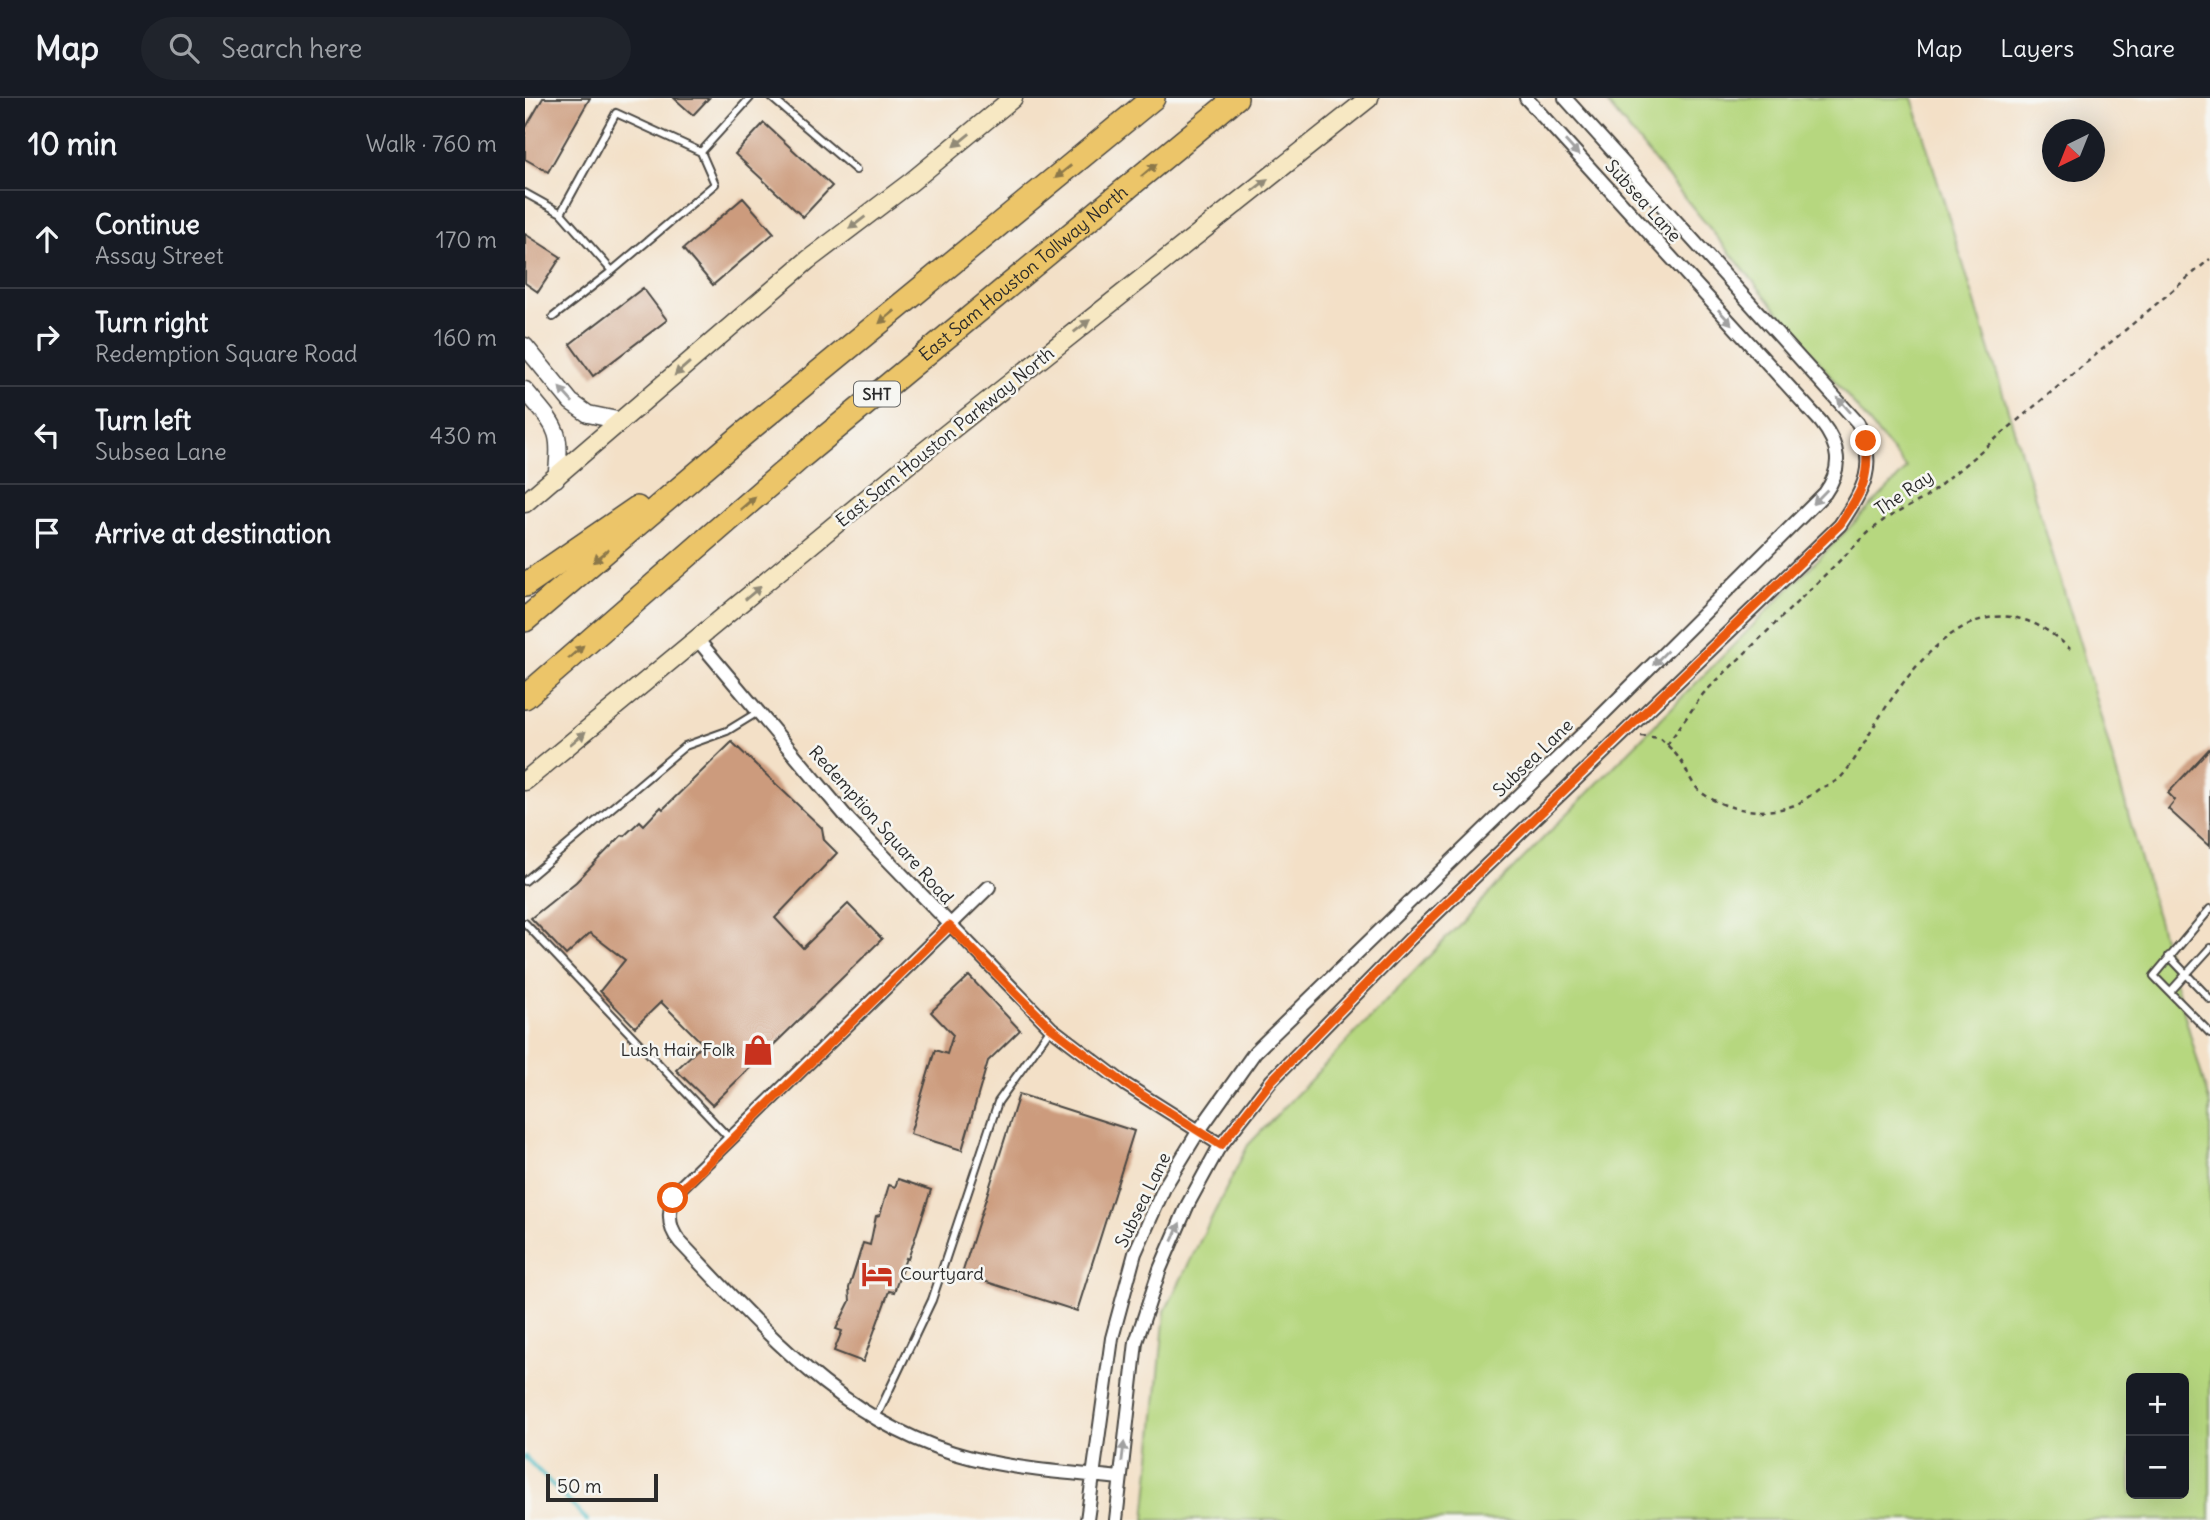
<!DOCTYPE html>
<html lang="en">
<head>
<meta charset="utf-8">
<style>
  body { margin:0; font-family:Delius,sans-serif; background:#20242c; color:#f1f3f6 }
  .controls { position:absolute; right:21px; bottom:21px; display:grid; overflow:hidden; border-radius:10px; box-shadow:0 7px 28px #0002 }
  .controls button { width:63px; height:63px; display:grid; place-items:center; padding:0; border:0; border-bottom:2px solid #363941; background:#171b24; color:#f1f3f6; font:35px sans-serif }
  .compass { position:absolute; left:1517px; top:21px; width:63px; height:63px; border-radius:50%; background:#171b24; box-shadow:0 7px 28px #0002; rotate:223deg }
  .scale { position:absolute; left:21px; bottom:18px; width:112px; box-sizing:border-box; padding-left:7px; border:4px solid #2b2b2b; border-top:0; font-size:19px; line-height:24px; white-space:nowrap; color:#2b2b2b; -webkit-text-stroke:5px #f6f6f2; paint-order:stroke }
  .stop { position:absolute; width:21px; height:21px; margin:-16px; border:5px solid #ea580c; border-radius:50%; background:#fff }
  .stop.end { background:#ea580c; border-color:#fff; box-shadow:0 2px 7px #0008 }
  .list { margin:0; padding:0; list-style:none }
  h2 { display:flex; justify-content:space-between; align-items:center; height:91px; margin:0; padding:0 28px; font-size:30px }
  h2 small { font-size:23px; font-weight:400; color:#9ea1a6 }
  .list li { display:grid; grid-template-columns:46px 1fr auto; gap:21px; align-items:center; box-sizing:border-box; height:98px; padding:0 28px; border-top:2px solid #363941 }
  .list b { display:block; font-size:26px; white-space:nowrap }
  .list p { margin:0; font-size:23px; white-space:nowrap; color:#9ea1a6 }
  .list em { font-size:23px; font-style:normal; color:#9ea1a6 }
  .icon { flex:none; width:38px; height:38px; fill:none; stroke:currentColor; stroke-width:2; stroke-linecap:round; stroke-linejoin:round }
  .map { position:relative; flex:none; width:1685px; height:1422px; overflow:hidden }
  header { display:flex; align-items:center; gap:42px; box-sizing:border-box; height:98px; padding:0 35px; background:#171b24; border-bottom:2px solid #363941 }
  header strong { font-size:33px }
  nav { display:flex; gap:38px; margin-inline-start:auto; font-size:24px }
  .search { width:490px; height:63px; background:#20242c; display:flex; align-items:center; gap:18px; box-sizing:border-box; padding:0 24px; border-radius:38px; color:#9ea1a6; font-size:26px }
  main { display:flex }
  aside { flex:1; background:#171b24 }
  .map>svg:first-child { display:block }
  .green { fill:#b6d77f; stroke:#708155; stroke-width:2; fill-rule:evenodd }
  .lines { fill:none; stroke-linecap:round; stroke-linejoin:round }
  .stream { stroke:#4ab9c1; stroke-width:4.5 }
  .building { fill:#cc9b7d }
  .service-casing { stroke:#494642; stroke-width:10 }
  .minor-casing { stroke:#494642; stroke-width:16 }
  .tertiary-casing { stroke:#494642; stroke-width:19 }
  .secondary-casing { stroke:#494642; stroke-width:21 }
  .motorway-casing { stroke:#494642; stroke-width:26 }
  .path { stroke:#494642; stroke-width:2.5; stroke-dasharray:5 5; stroke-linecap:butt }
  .service { stroke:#fff; stroke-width:6 }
  .minor { stroke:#fff; stroke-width:12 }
  .tertiary { stroke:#fff; stroke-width:16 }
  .secondary { stroke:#f7e8c3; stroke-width:18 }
  .motorway { stroke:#ecc569; stroke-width:23 }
  .oneway { fill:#918a77 }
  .oneway2 { fill:#a0a0a0 }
  .oneway3 { fill:#8c784a }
  .route { stroke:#ea580c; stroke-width:9 }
  .labels { text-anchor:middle; stroke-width:5; stroke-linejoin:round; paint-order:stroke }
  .shield { fill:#f6f6f2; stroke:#686867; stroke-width:2 }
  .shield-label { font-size:16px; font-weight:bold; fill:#2b2b2b }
  .street-label { font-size:18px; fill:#2b2b2b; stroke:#f6f6f2 }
  .poi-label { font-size:18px; fill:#2b2b2b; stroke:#f6f6f2; text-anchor:end }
</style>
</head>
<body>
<header>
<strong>Map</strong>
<div class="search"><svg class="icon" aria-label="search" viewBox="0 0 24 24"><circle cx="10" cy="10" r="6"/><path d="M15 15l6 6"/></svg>Search here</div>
<nav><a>Map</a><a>Layers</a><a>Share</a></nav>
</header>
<main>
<aside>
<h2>10 min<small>Walk · 760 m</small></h2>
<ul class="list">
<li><svg class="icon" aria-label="ahead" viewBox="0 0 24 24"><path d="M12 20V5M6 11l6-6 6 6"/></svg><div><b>Continue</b><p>Assay Street</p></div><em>170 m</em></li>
<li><svg class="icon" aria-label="right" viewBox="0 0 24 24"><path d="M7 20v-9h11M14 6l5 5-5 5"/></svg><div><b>Turn right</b><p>Redemption Square Road</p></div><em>160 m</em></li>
<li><svg class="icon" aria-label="left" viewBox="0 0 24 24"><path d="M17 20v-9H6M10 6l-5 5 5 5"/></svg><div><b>Turn left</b><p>Subsea Lane</p></div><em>430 m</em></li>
<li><svg class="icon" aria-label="arrive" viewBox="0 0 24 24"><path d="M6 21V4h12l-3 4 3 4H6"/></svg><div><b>Arrive at destination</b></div></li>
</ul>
</aside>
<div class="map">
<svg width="1685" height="1422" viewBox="0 0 1685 1422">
  <rect width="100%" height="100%" fill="#f6f6f2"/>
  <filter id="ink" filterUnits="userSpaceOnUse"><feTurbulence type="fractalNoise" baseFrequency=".0143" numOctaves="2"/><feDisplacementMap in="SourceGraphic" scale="14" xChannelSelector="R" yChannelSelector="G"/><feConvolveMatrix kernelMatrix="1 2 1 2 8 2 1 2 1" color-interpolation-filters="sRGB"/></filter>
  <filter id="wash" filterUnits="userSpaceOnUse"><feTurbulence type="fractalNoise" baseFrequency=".00686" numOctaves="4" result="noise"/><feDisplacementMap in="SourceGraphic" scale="28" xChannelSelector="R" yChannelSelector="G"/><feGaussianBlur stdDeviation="1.57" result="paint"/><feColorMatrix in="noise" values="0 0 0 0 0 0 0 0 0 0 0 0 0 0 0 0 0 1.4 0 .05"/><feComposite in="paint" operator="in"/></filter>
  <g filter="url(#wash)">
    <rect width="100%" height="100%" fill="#f3e0c7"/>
    <!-- green -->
    <path class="green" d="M1078 0H1387L1557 552 1685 1007V1422H620L640 1213 723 1047 981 778 1382 371ZM1606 1280H1659V1396H1606Z"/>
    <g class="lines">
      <!-- stream -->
      <path class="stream" d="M0 1359 62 1422"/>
    </g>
    <g id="blocks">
      <!-- building -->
      <path class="building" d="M18 0H65L23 74 0 61V31Z
        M149 0H184L168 17Z
        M239 25 307 88 278 119 210 56Z
        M218 100 249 135 188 187 158 151Z
        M0 136 36 159 13 194 0 185Z
        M118 190 142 222 68 278 45 246Z
        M207 644 297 730 299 742 312 755 250 820 278 850 323 806 357 841 187 1007 151 972 178 946 136 904 110 929 75 893 100 862 65 835 41 857 6 820 51 784 97 737 99 738 115 723 119 727 136 709 138 711Z
        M1685 650V749L1643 711 1650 702 1643 695Z
        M444 878 495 932 463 963 437 1052 385 1036 410 952 422 956 428 937 406 914Z
        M494 996 609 1033 552 1213 437 1176Z
        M373 1081 406 1092 383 1161 381 1160 369 1194 364 1193 338 1264 309 1253 317 1233 311 1231 325 1203 324 1190 338 1145 345 1147 351 1118 355 1117 364 1087 370 1089Z"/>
    </g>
  </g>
  <g filter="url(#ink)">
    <use href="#blocks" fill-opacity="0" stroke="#494642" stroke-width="2"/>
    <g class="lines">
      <defs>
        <path id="service" d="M247 0 331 72
          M176 54 225 0
          M0 95 36 115 87 173 28 219
          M36 115 91 15 176 54 190 86 87 173
          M0 783 160 648 202 633 233 614
          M1685 811 1629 878 1685 935
          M0 825 205 1041
          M1644 858 1685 901
          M1645 894 1685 850
          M350 1322 407 1202 473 1004 526 930"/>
        <path id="minor" d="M172 541 325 723 526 930 601 987 696 1047
          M464 789 155 1090C142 1106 141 1128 155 1144 241 1234 321 1329 447 1360 495 1372 546 1375 595 1380
          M562 1422 587 1240 610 1155 640 1088 673 1034 730 954 1074 620 1300 395C1318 370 1315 348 1296 324L1001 0
          M591 1422 611 1244 635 1171 663 1106 693 1051 747 982 885 841 1315 427C1339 390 1353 369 1333 325L1040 0"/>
        <path id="tertiary" d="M0 248 46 304 63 316 97 323
          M0 292C31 330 38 330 31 381"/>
        <path id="secondary" d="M0 405 283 162 386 84 488 0
          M0 683 386 364 844 0"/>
        <g id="motorway">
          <path d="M0 487 112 410"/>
          <path d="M0 522 221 334 628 0"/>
          <path id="s1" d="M0 599 275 360 711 0"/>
        </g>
      </defs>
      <!-- service casing -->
      <use href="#service" class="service-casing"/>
      <!-- minor casing -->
      <use href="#minor" class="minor-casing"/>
      <!-- tertiary casing -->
      <use href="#tertiary" class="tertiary-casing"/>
      <!-- secondary casing -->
      <use href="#secondary" class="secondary-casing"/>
      <!-- motorway casing -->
      <use href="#motorway" class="motorway-casing"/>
      <!-- path -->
      <path class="path" d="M1116 638 1135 640C1142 647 1150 654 1156 663 1164 676 1167 689 1180 697 1205 714 1244 718 1272 706 1280 702 1287 696 1294 691 1302 687 1311 685 1317 678 1332 661 1342 639 1354 620 1399 549 1465 474 1545 551
        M1142 647 1178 596 1343 435 1360 421 1400 400 1685 161"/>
      <!-- service -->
      <use href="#service" class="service"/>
      <!-- minor -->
      <use href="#minor" class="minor"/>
      <!-- tertiary -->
      <use href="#tertiary" class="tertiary"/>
      <!-- secondary -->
      <use href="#secondary" class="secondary"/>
      <!-- motorway -->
      <use href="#motorway" class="motorway"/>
    </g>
    <!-- one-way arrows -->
    <defs><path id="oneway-solid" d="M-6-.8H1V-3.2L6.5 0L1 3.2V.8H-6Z" transform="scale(1.75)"/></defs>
    <g class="oneway">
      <use href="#oneway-solid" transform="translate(437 42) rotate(141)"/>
      <use href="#oneway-solid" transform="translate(735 87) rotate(-38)"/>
      <use href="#oneway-solid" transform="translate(332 125) rotate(143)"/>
      <use href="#oneway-solid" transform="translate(557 228) rotate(-38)"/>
      <use href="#oneway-solid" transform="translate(157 271) rotate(139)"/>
      <use href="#oneway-solid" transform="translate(228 495) rotate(-40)"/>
      <use href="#oneway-solid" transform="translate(53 640) rotate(-40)"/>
    </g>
    <g class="oneway2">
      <use href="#oneway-solid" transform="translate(1047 50) rotate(48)"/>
      <use href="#oneway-solid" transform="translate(1200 219) rotate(48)"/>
      <use href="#oneway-solid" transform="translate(41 297) rotate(-132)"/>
      <use href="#oneway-solid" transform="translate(1319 307) rotate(-131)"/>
      <use href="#oneway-solid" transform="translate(1295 399) rotate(134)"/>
      <use href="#oneway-solid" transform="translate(1135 560) rotate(135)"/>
      <use href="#oneway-solid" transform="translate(651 1134) rotate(-66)"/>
      <use href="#oneway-solid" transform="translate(598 1354) rotate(-83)"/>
    </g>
    <g class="oneway3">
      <use href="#oneway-solid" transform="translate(624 72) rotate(-40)"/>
      <use href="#oneway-solid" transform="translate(538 74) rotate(141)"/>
      <use href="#oneway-solid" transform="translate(362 219) rotate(141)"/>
      <use href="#oneway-solid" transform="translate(223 405) rotate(-41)"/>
      <use href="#oneway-solid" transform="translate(76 458) rotate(140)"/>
      <use href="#oneway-solid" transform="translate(51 554) rotate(-41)"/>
    </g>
  </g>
  <g class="lines" filter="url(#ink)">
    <!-- route -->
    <path class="route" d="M148 1100 424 828 526 930 601 987 696 1047 747 982 885 841 1315 426C1336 395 1345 382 1341 343"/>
  </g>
  <!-- icons -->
  <defs>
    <symbol id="shop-bare" viewBox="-9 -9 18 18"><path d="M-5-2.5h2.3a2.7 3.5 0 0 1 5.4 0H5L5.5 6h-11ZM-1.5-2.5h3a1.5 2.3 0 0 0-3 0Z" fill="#c8321e" stroke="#f6f6f2" stroke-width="2.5" paint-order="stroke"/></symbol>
    <symbol id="hotel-bare" viewBox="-9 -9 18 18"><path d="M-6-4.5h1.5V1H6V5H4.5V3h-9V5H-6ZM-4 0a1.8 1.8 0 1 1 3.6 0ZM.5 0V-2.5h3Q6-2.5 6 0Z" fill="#c8321e" stroke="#f6f6f2" stroke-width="2.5" paint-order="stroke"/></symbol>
  </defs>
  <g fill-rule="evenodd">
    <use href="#shop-bare" x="211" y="930" width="44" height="44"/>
    <use href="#hotel-bare" x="330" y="1154" width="44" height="44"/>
  </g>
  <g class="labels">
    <!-- shield labels -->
    <rect class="shield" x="329" y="283.5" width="46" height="25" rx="5"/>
    <g class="shield-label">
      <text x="352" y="302">SHT</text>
    </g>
    <!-- street labels -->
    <g class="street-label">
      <text transform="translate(1118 103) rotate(48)" y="6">Subsea Lane</text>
      <text dy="6" stroke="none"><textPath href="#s1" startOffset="654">East Sam Houston Tollway North</textPath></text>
      <text transform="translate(420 339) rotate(-39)" y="6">East Sam Houston Parkway North</text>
      <text transform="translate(1379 395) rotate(-34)" y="6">The Ray</text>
      <text transform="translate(1008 660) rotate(-44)" y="6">Subsea Lane</text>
      <text transform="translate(356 727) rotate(48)" y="6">Redemption Square Road</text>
      <text transform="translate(618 1102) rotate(-64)" y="6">Subsea Lane</text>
    </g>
    <!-- poi labels -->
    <g class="poi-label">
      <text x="210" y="958">Lush Hair Folk</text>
      <text x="375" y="1182" text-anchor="start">Courtyard</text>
    </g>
  </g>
</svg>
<div class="controls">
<button>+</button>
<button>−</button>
</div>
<svg class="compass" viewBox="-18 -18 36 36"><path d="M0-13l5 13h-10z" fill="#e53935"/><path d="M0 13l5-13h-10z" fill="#9ea1a6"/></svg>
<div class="scale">50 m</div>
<div class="stop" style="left:148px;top:1100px"></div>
<div class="stop end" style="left:1341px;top:343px"></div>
</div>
</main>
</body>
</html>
